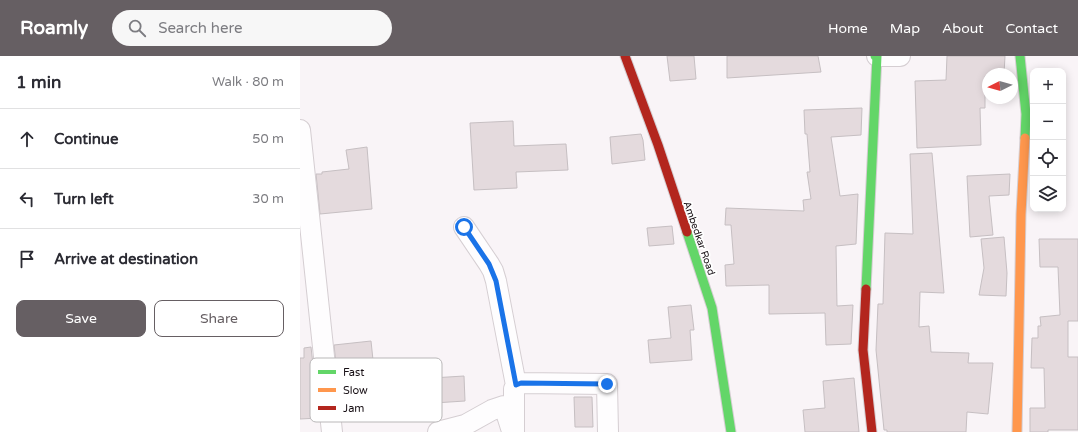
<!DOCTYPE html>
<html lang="en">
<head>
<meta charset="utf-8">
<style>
  body { margin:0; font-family:"Varela Round",sans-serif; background:#f7f7f7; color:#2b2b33 }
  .controls { position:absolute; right:12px; top:12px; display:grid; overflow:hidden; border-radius:8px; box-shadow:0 2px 10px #0003 }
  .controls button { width:36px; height:36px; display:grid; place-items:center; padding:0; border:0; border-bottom:1px solid #e1e1e2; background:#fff; color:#2b2b33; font:20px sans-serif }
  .compass { position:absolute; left:682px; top:12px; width:36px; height:36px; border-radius:50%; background:#fff; box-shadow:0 2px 10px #0003; rotate:265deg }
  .stop { position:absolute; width:12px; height:12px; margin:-9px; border:3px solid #1a73e8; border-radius:50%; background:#fff }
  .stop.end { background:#1a73e8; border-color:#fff; box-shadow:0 1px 4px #0008 }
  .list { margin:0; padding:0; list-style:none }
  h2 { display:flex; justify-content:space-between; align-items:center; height:52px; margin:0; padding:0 16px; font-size:17px }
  h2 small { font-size:13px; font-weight:400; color:#7c7c81 }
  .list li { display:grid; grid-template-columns:26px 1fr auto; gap:12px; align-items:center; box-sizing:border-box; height:60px; padding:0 16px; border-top:1px solid #e1e1e2 }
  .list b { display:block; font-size:15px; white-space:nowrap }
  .list em { font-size:13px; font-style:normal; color:#7c7c81 }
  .actions { display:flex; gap:8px; padding:12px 16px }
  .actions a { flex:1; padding:9px 0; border:1px solid #665f63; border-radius:8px; text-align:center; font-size:14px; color:#665f63 }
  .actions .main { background:#665f63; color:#fff }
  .icon { flex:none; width:22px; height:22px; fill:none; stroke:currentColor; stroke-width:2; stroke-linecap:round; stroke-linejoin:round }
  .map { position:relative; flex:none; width:778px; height:376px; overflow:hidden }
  header { display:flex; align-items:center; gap:24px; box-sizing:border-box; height:56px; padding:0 20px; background:#665f63; color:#fff }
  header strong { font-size:19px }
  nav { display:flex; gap:22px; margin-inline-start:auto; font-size:14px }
  .search { width:280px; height:36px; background:#f7f7f7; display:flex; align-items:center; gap:10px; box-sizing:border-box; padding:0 14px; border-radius:22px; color:#7c7c81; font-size:15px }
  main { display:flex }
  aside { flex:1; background:#fff }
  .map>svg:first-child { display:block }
  .building { fill:#e4dadd; stroke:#c6bfc2 }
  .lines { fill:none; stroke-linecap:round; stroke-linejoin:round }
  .street-casing { stroke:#d5ced2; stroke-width:22 }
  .fast-casing { stroke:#d5ced2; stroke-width:11 }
  .slow-casing { stroke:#d5ced2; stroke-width:11 }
  .jam-casing { stroke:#d5ced2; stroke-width:11 }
  .street { stroke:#fefdfe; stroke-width:20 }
  .fast { stroke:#63d668; stroke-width:9 }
  .slow { stroke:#ff974d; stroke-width:9 }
  .jam { stroke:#b3261e; stroke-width:9 }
  .route { stroke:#1a73e8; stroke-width:5 }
  .labels { text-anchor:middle; stroke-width:3.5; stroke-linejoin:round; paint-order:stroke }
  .street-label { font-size:10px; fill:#170f14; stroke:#fff }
  .key { fill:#fff; stroke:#b9b7b8; stroke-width:1 }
  .key-label { font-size:11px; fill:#170f14 }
</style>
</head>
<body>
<header>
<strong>Roamly</strong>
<div class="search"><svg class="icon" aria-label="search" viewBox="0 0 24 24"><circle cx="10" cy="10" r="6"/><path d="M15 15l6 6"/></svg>Search here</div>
<nav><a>Home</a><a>Map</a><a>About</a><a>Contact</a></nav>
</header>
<main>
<aside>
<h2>1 min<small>Walk · 80 m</small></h2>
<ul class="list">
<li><svg class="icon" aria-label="ahead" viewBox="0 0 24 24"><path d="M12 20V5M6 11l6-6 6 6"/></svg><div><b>Continue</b></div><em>50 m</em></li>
<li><svg class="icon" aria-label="left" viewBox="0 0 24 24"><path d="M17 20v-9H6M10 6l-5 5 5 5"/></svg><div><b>Turn left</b></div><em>30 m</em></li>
<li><svg class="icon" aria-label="arrive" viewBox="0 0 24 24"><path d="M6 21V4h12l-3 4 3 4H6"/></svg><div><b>Arrive at destination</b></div></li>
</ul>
<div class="actions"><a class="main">Save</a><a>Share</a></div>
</aside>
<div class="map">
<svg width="778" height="376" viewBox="0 0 778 376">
  <rect width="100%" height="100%" fill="#f9f4f7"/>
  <!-- building -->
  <path class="building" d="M367 0H394L396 23 370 25Z
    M427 0H518L521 16 427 22Z
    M647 0H705L704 18H688V20H685V52H680L681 89 617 92 615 25 646 24Z
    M562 52 561 79 531 81 540 140 558 138 556 188 536 190 537 250 553 249 551 288 526 289 525 257 469 258V229L426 230 425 209 434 208 431 169H425L426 152 504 155 503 144 511 143 507 116H510L507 78H505L504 54Z
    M213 65 214 90 266 88 268 114 216 116 217 132 174 134 170 67Z
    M341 78 343 84 345 104 312 108 310 81Z
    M67 91 72 153 20 158 16 118H22V116L49 113 46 94Z
    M632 97 644 237 620 236 619 271 629 270 631 296 669 297 668 307H693L688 358 667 356 666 376H587V374H584L576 294 578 248H583L585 177 613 178 610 98Z
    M710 118 709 139 689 140 693 179 670 181 667 120Z
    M372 170 374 188 349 190 347 172Z
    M704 181 707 217 706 240 679 239 684 212 681 183Z
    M739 183H778V265H768V301H778V374H748V376H730V352H745L744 312H731L732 282H738V270H741L740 261 760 259 758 211H740Z
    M391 249 394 274H390L392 304 350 307 348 284 371 282 368 251Z
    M71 285 73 304H72V356H41L34 289Z
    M11 291 19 362 0 363V302H4V292Z
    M164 320 165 345 134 347 132 322Z
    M554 322 559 376H505L503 354 525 352 523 325Z
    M274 341H292L293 371H275Z"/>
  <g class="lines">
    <defs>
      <path id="street" d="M577 0H600
        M0 74 32 376
        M164 171 189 208 193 215 196 225 216 329
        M138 376 165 369 192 354 204 350 211 372
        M214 376V333L216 329 221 327 307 328 308 376"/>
      <path id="fast" d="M720 0 726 58 725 82
        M387 176 412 252 431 376
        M566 233 577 0H575"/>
      <path id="slow" d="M717 376 721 158 725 82"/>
      <path id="jam" d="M325 0 358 89 387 176
        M566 233 563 294 572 376"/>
    </defs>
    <!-- street casing -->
    <use href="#street" class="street-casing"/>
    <!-- fast casing -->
    <use href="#fast" class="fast-casing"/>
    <!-- slow casing -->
    <use href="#slow" class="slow-casing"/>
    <!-- jam casing -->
    <use href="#jam" class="jam-casing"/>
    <!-- street -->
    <use href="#street" class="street"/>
    <!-- fast -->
    <use href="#fast" class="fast"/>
    <!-- slow -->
    <use href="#slow" class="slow"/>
    <!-- jam -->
    <use href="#jam" class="jam"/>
  </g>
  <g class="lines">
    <!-- route -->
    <path class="route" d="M164 171 189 208 196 225 216 329 221 327 307 328"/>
  </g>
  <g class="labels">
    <!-- street labels -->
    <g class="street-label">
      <text transform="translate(400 182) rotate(71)" y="4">Ambedkar Road</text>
    </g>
  </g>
  <!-- legend -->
  <rect x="10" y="302" width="132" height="64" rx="6" class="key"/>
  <rect x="18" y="314" width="18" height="4" fill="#63d668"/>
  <rect x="18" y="332" width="18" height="4" fill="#ff974d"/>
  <rect x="18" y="350" width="18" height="4" fill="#b3261e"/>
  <g class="key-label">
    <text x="43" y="320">Fast</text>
    <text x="43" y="338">Slow</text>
    <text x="43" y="356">Jam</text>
  </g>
</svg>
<div class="controls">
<button>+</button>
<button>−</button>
<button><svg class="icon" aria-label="locate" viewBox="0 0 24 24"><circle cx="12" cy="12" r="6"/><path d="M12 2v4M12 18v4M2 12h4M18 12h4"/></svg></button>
<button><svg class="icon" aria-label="layers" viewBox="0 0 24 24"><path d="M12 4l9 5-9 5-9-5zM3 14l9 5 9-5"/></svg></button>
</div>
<svg class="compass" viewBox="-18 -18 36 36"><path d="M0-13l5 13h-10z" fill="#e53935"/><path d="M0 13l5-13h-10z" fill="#7c7c81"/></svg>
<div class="stop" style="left:164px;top:171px"></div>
<div class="stop end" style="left:307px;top:328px"></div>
</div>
</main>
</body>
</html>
